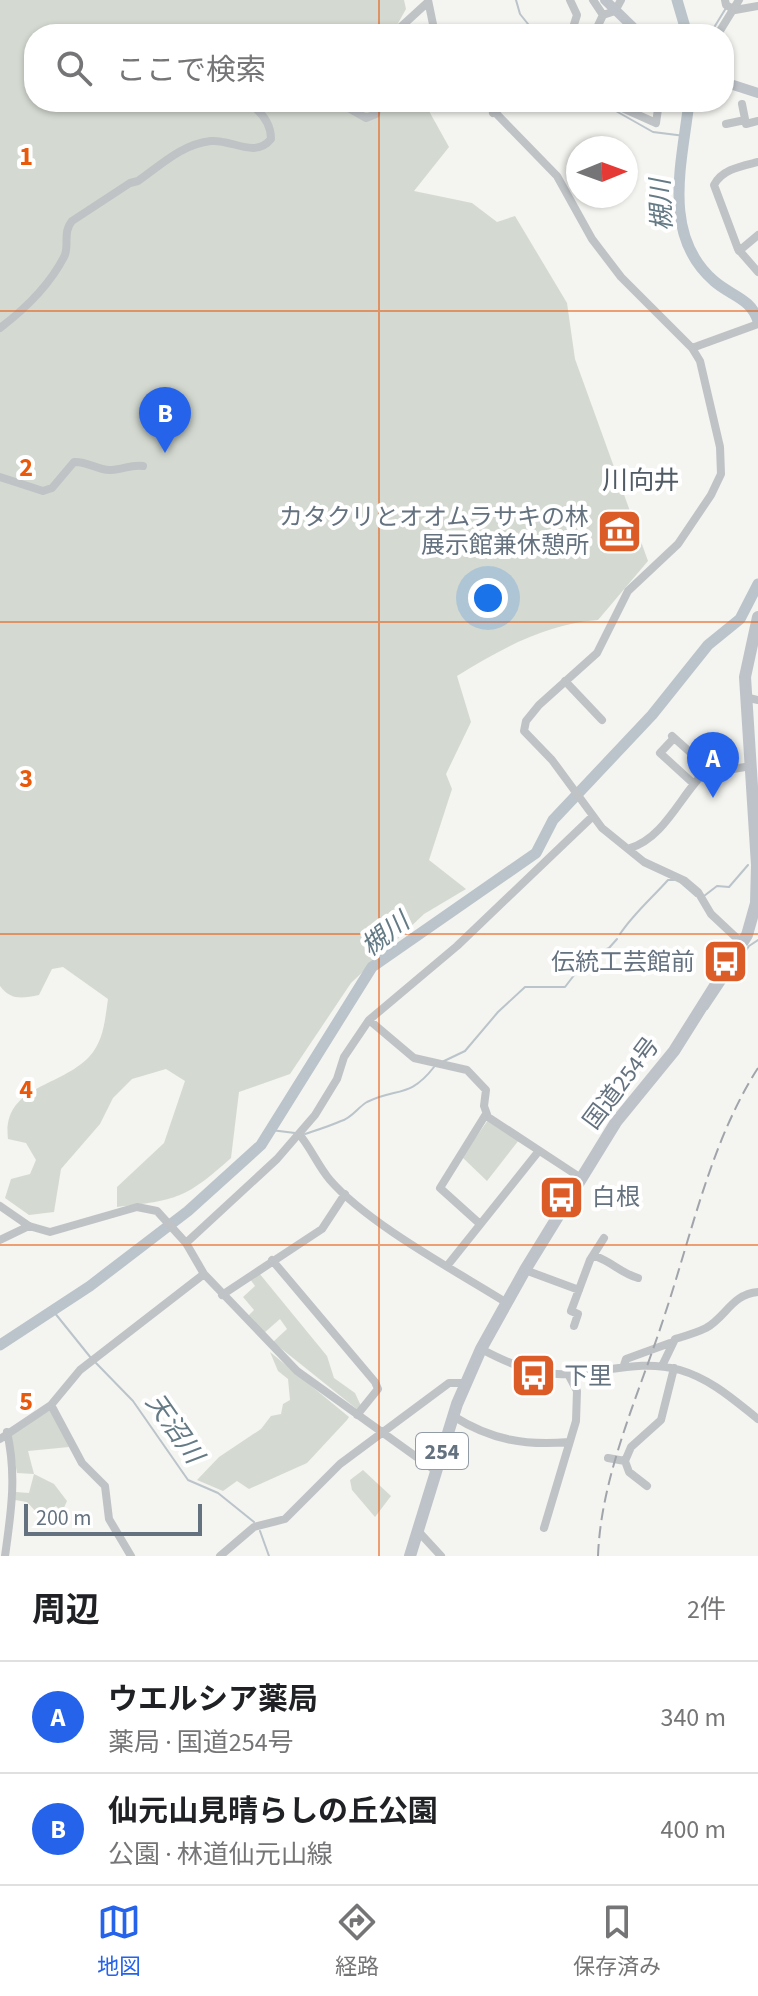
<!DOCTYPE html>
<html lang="ja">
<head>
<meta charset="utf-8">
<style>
  body { margin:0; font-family:"Source Sans 3","Noto Sans JP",sans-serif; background:#f2f2f2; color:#202124 }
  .compass { position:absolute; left:566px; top:136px; width:72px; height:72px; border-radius:50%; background:#fff; box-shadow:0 2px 6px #0004; rotate:89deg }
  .scale { position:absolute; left:24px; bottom:20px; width:178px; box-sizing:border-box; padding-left:8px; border:4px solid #647280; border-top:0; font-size:22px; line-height:28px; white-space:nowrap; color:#647280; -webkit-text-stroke:6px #fff; paint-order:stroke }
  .you { position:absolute; left:488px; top:598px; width:28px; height:28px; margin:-20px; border:6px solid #fff; border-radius:50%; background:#1a73e8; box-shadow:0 0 0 12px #1a73e833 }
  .badge { display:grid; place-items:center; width:52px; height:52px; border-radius:50%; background:#2563eb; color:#fff; font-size:26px; font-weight:700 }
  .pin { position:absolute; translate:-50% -66px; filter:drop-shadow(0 2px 4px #0008) }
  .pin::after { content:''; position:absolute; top:42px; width:28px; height:24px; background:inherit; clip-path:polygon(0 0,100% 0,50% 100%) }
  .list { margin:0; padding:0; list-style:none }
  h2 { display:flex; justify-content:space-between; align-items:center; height:104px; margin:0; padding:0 32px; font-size:34px }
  h2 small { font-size:26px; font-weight:400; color:#757577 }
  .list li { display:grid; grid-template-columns:52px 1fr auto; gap:24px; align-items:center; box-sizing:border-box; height:112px; padding:0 32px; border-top:2px solid #e0e0e0 }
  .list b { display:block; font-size:30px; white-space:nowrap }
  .list p { margin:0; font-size:26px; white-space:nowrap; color:#757577 }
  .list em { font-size:26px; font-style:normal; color:#757577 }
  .icon { flex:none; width:44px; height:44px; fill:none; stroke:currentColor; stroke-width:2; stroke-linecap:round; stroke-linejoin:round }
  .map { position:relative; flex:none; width:758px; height:1556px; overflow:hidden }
  .search { position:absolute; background:#fff; box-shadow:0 2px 6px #0004; left:24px; right:24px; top:24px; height:88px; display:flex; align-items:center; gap:20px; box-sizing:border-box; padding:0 28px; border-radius:32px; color:#757577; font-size:30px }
  .sheet { height:328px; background:#fff }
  nav { display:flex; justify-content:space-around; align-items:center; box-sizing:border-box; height:112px; border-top:2px solid #e0e0e0; background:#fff; font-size:22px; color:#757577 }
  nav a { display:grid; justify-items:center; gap:4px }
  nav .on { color:#2563eb }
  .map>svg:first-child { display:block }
  .green { fill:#d4dad1 }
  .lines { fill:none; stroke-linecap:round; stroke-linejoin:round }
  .stream { stroke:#bac4ca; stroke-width:2 }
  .river { stroke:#bac4ca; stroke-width:11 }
  .minor { stroke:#bfc3c6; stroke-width:8 }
  .major { stroke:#bec3c9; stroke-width:10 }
  .highway { stroke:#bec3c9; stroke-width:12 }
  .rail { stroke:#a0a5ab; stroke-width:2; stroke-dasharray:12 6; stroke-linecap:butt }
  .grid { fill:none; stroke:#e8590c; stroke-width:2; stroke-opacity:0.55 }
  .labels { text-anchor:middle; stroke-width:8; stroke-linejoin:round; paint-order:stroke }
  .shield { fill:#fff; stroke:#929ca6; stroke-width:2 }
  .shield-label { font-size:22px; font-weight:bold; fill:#647280 }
  .poi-label { font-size:24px; fill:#647280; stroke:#fff; text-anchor:end }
  .street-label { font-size:24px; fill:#647280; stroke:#fff }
  .water-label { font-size:26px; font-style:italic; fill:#647a85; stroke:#fff }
  .neighbourhood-label { font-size:26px; fill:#515b65; stroke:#fff }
  .grid-label { font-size:26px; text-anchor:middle; font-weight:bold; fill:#e8590c; stroke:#fff; stroke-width:8; stroke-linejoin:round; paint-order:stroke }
</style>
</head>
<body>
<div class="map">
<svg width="758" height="1556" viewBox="0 0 758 1556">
  <rect width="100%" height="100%" fill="#f4f4f0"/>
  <!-- green -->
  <path class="green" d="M0 0H404L406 9 392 34H34V102H424L449 147 414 191 472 203 497 222 515 216 567 303 575 359 648 561 598 620C545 624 501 649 457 676L471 722 446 774 452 789 429 860 466 889 424 914 351 983 290 1074 239 1092 231 1158C185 1199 177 1200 117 1207V1187L164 1143 185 1081 166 1069 132 1079 113 1098 100 1124 61 1169 54 1212 29 1215 5 1198 11 1179 30 1174 36 1160 26 1143 8 1139C2 1086 59 1088 89 1057 104 1041 105 1019 108 999L63 967 52 969 39 995C23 998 11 1001 0 986Z
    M488 1120 519 1140 487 1181 462 1157Z
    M259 1273 327 1356 334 1378 355 1393 361 1406 358 1410 273 1342 287 1329 280 1319 264 1333 247 1317 254 1310 243 1297 255 1286 250 1279Z
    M270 1352 349 1417 347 1420 307 1463 249 1489 237 1481 223 1491 197 1480 219 1457 261 1429 271 1416 281 1414 283 1404 290 1400 288 1379 278 1371Z
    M52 1409 69 1447 28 1451 34 1474 54 1484 67 1501 62 1512 56 1506 39 1515 27 1502 15 1500 16 1492 29 1493 34 1474 17 1473 10 1434Z
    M363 1470 391 1496 375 1517 352 1490 350 1480Z"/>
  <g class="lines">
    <!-- stream -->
    <path class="stream" d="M516 0 520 14 536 34
      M710 34 726 8
      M600 102 653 132 685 136
      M680 882 696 896
      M704 896 717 886 729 887 748 865
      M620 934C634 913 651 899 668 880H674
      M707 1009 749 946 758 940
      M442 1062 465 1051 498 1012 525 987H565L588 957 609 948 617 939
      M271 1130 295 1133
      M305 1134C317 1130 330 1126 341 1121 352 1118 358 1107 367 1102 397 1087 409 1099 434 1067
      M54 1312 91 1358
      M96 1363 133 1401 188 1480 218 1493 254 1522
      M260 1531 269 1556"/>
    <!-- river -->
    <path class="river" d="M677 0 687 34
      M689 102C682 163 661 235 714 281 731 296 751 298 758 321
      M0 1345 90 1286 188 1211 261 1145 372 967 536 853 553 820 652 715 708 645 740 619 758 584"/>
    <!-- minor -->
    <path class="minor" d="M428 0 435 34
      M570 0 577 15 571 34
      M593 0 603 15 615 11 621 0
      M725 0 726 5 735 10 758 6
      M393 34 428 2
      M594 34 603 15
      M718 34 739 0
      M338 102 366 118 376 114 379 102
      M485 102 557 176 592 239 621 277 692 348 700 361 720 447 721 474 711 495 678 544 628 591 597 653 539 705 526 721 524 731 552 760 602 828 644 862 685 881 698 892 711 914 743 944
      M609 102 656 123 659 102
      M742 104 746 124 758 121
      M493 113 509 102
      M726 124 745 120
      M758 162C742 166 722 169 714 185L738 249 758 272
      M739 251 758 235
      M0 328C25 309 50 284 64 257 70 246 62 233 72 221L130 183 138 181C161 165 182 144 211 141 232 139 255 159 271 139 271 122 261 111 247 102
      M692 348 758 324
      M0 477 43 491 52 488 74 462C88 461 98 471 111 470 123 470 131 464 143 466
      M565 681 602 720
      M745 697 758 700
      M672 736 710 770
      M674 738 660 753 694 784
      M630 848C664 838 681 795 703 774L751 766
      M369 1020 414 1058 467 1070 486 1090 484 1106 488 1117 581 1178
      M299 1134C311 1148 318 1166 330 1180 368 1224 456 1271 507 1303
      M0 1206 29 1226 50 1232 137 1207 157 1211 186 1243 204 1274 297 1371 436 1471
      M480 1224 440 1188 486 1114
      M0 1240 29 1226
      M186 1243 277 1159 315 1115 337 1079 344 1057 369 1020 457 946 593 816
      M595 1256C612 1262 621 1273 638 1278
      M272 1260 375 1382 378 1389 357 1415
      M447 1266 538 1152
      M525 1270 579 1290
      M222 1295 322 1229 345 1194
      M574 1326 578 1314 571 1311 590 1260 604 1238
      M481 1349C510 1364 536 1376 569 1374 608 1372 641 1359 680 1370 711 1379 734 1400 758 1419
      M624 1365 626 1359 670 1343
      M662 1366 675 1339C685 1336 696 1333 706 1328 726 1317 732 1294 758 1292
      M51 1405 82 1463 105 1486 109 1519 131 1556
      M453 1416C491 1440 526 1446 569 1442
      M0 1439 51 1405 80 1370 204 1274
      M608 1458 625 1461 629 1472 647 1486
      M625 1461 631 1447 661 1420 674 1368
      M544 1528 576 1421 577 1391 568 1374
      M418 1531 441 1556
      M5 1556C11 1513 17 1475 7 1432
      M220 1556 254 1527 285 1519 340 1464 449 1383H465"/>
    <!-- major -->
    <path class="major" d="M605 0 640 34
      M724 82 758 93"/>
    <!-- highway -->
    <path class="highway" d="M410 1556 457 1404 481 1349 525 1270 616 1122 674 1051 747 935 756 903 757 865 745 677 758 617"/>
    <!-- rail -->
    <path class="rail" d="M598 1556C601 1474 640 1392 665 1314 692 1233 711 1141 758 1068"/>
  </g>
  <!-- grid -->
  <path class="grid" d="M379 0V34M379 102V1556M0 311H758M0 622H758M0 934H758M0 1245H758"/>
  <!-- icons -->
  <defs>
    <symbol id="museum-square" viewBox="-11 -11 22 22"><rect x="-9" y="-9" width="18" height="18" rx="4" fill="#dc5c27" stroke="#fff"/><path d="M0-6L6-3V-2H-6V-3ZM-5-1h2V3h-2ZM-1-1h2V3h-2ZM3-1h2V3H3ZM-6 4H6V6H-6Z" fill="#fff"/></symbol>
    <symbol id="bus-square" viewBox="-11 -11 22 22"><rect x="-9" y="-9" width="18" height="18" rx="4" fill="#dc5c27" stroke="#fff"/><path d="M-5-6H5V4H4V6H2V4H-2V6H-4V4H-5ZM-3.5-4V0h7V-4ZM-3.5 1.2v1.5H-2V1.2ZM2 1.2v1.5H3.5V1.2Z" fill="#fff"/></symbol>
  </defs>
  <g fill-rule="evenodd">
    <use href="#museum-square" x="594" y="506" width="51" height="51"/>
    <use href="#bus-square" x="700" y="936" width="51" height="51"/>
    <use href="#bus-square" x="536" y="1172" width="51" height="51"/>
    <use href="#bus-square" x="508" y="1350" width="51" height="51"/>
  </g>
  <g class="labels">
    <!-- shield labels -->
    <rect class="shield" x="416" y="1433" width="52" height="36" rx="6"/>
    <g class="shield-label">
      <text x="442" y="1459">254</text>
    </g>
    <!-- poi labels -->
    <g class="poi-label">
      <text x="589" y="525">カタクリとオオムラサキの林<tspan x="589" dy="28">展示館兼休憩所</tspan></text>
      <text x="695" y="970">伝統工芸館前</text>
      <text x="592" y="1205" text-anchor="start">白根</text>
      <text x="564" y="1384" text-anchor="start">下里</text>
    </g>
    <!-- street labels -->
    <g class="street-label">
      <text transform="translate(621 1083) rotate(-53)" y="8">国道254号</text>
    </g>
    <!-- water labels -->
    <g class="water-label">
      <text transform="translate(661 205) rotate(-93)" y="9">槻川</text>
      <text transform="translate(385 934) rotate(-38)" y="9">槻川</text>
      <text transform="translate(175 1428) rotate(55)" y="9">天沼川</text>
    </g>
    <!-- neighbourhood labels -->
    <g class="neighbourhood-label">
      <text x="641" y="489">川向井</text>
    </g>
  </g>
  <g class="grid-label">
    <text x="26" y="165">1</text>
    <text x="26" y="476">2</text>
    <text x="26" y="787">3</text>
    <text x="26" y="1098">4</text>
    <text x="26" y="1410">5</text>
  </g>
</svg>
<svg class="compass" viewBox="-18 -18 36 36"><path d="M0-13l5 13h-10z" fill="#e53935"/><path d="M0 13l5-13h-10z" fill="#757577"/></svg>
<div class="scale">200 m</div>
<div class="you"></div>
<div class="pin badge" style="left:713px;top:798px">A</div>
<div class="pin badge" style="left:165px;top:453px">B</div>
<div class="search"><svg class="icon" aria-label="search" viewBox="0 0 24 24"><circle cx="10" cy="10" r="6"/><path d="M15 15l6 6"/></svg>ここで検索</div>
</div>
<section class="sheet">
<h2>周辺<small>2件</small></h2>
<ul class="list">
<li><span class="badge">A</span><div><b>ウエルシア薬局</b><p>薬局 · 国道254号</p></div><em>340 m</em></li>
<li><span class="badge">B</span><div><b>仙元山見晴らしの丘公園</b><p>公園 · 林道仙元山線</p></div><em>400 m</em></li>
</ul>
</section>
<nav>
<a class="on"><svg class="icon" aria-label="map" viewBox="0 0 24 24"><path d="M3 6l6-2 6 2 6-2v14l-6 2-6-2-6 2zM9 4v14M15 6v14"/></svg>地図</a>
<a><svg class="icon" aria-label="directions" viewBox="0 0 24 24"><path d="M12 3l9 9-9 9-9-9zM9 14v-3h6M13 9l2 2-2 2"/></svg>経路</a>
<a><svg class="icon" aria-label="saved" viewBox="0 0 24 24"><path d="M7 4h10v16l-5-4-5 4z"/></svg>保存済み</a>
</nav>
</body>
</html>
